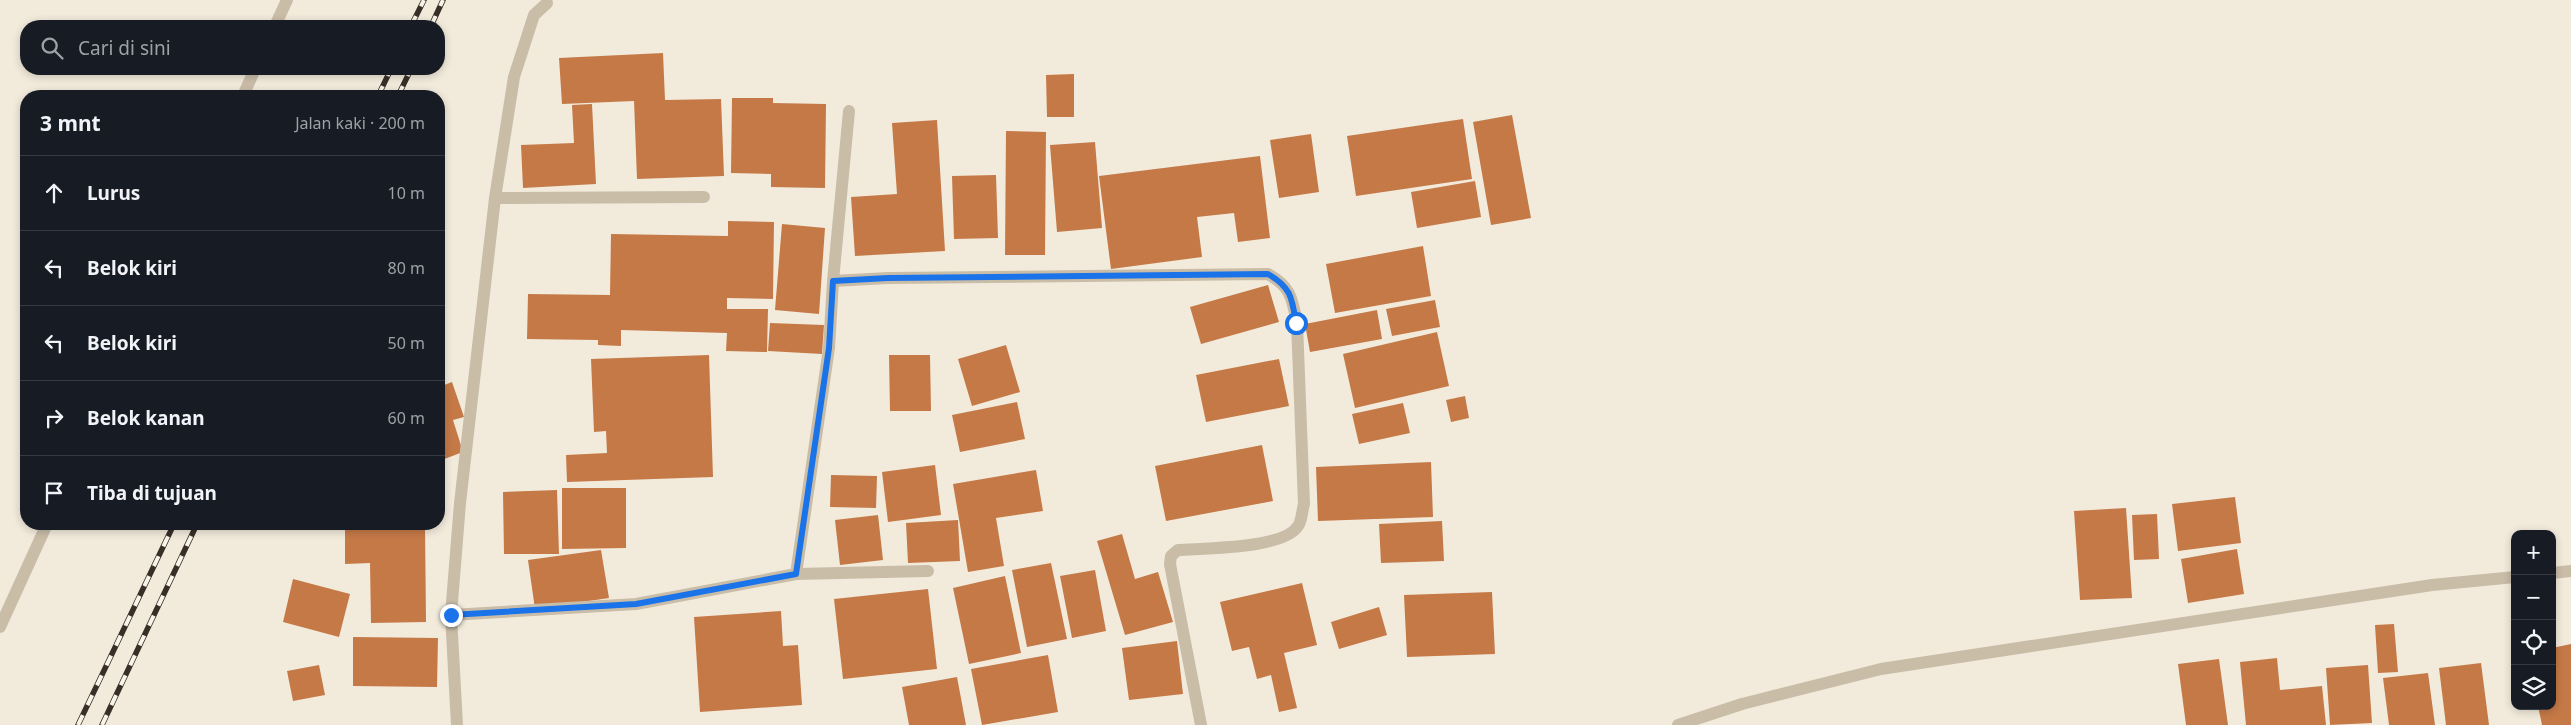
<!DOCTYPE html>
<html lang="id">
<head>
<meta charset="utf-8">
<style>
  body { margin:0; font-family:"Noto Sans",sans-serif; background:#242831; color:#f1f3f6 }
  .controls { position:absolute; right:15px; bottom:15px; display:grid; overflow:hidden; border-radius:10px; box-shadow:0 2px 8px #0003 }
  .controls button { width:45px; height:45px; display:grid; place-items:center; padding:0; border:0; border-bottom:1px solid #363941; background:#171b24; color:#f1f3f6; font:25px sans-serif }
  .stop { position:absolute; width:15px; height:15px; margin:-11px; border:4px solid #1a73e8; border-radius:50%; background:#fff }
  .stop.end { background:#1a73e8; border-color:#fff; box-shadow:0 1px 5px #0008 }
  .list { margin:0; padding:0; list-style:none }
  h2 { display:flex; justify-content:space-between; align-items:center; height:65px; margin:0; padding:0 20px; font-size:21px }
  h2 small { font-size:16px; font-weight:400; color:#9ea1a6 }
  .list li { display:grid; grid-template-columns:32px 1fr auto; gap:15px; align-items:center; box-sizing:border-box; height:75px; padding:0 20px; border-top:1px solid #363941 }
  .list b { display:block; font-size:19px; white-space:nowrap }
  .list em { font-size:16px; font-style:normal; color:#9ea1a6 }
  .icon { flex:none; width:28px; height:28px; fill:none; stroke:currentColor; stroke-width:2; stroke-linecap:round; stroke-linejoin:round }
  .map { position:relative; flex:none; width:2571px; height:725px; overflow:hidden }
  .search { position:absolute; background:#171b24; box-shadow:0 2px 8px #0003; left:20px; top:20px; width:425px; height:55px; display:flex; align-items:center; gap:12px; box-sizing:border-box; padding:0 18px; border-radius:20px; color:#9ea1a6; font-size:19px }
  .panel { position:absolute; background:#171b24; box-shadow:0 2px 8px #0003; left:20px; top:90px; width:425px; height:440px; border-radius:20px }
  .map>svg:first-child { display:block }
  .building { fill:#c57947 }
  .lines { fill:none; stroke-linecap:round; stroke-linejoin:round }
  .minor { stroke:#cabda8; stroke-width:12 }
  .rail-casing { stroke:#372f28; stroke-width:5.5 }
  .rail { stroke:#f9f4e8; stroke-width:4; stroke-dasharray:11; stroke-linecap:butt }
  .route { stroke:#1a73e8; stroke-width:6 }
</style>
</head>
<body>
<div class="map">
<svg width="2571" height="725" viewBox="0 0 2571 725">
  <rect width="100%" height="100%" fill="#f2ebdc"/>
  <!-- building -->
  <path class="building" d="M663 53 665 100 721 99 724 176 637 179 634 101 562 104 559 58Z
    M1074 74V117H1047L1046 75Z
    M732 98H773V103L826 104 825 188 771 187V174L731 173Z
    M592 104 596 184 523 188 521 145 574 143 572 105Z
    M1512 115 1531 218 1491 225 1473 122Z
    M1463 119 1472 179 1356 196 1347 136Z
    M937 120 945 251 855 256 851 197 897 194 892 123Z
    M1006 131 1046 132 1045 255H1005Z
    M1311 134 1319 192 1279 198 1270 140Z
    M1095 142 1102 228 1057 232 1050 145Z
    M1260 156 1270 238 1238 242 1234 213 1197 217 1202 257 1111 269 1099 176Z
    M996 175 998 238 954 239 952 176Z
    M1475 181 1481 217 1417 228 1411 192Z
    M728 221 774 222 773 299 727 298V309H768L767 352 726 351 727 333 621 330V346L598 345V340L527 339 528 294 610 295 611 234 728 236Z
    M782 224 825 228 819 314 775 310Z
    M1423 246 1431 296 1335 313 1326 264Z
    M1268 285 1279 322 1201 344 1190 307Z
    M1435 300 1440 327 1392 336 1386 309Z
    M1377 310 1382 339 1310 352 1305 324Z
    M770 323 824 325 822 354 768 351Z
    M1437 332 1449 386 1355 408 1343 354Z
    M1006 345 1020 392 972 406 958 359Z
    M709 355 713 477 567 482 566 455 607 453 606 431 594 432 591 359Z
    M889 355H930L931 411H890Z
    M1279 359 1289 406 1206 422 1196 375Z
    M452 382 464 417 453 420 463 452 439 461V387Z
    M1465 396 1469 418 1451 422 1446 400Z
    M1017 402 1025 439 960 452 952 415Z
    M1403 403 1410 433 1359 444 1352 414Z
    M1262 445 1273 501 1166 521 1155 466Z
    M1431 462 1433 517 1318 521 1316 467Z
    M935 465 941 515 888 522 882 472Z
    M1036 470 1043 511 996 518 1004 566 968 572 953 484Z
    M831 475 877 476 876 508 830 507Z
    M562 488H626V548L562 549Z
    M557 490 559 554H504L503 492Z
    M2235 497 2241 543 2178 551 2172 504Z
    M2126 508 2132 598 2080 600 2074 511Z
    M2157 514 2159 559 2134 560 2132 515Z
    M878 515 883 560 840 565 835 520Z
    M958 520 960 561 908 563 906 523Z
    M1442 521 1444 561 1381 563 1379 524Z
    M345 524H425L426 622 371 623 370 563 345 564Z
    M1122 534 1135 579 1158 572 1173 622 1125 635 1097 541Z
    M2237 549 2244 594 2188 603 2181 559Z
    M601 550 609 598 535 609 528 560Z
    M1051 563 1067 639 1027 647 1012 570Z
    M1095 570 1106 631 1072 638 1060 576Z
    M1005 576 1021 653 969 664 953 588Z
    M293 579 350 594 339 637 283 622Z
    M1302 583 1317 645 1284 653 1297 708 1279 712 1271 675 1257 679 1249 647 1232 651 1220 602Z
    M928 589 937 669 843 679 834 599Z
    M1492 592 1495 654 1407 657 1404 595Z
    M1379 607 1387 635 1339 649 1331 622Z
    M781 611 783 646 798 645 802 705 700 712 694 617Z
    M2394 624 2398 672 2378 673 2375 625Z
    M353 637 438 638 437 687 353 686Z
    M1177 641 1183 694 1129 700 1122 648Z
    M2571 644V725H2542L2538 706H2552V648Z
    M1048 655 1058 712 982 725 971 669Z
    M2277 658 2280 690 2322 686 2326 725H2246L2240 662Z
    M2219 659 2228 725H2186L2178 664Z
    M2481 663 2489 725H2446L2439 668Z
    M319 665 325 695 293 701 287 671Z
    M2368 665 2372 723 2330 725 2326 668Z
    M2428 673 2435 725H2389L2383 678Z
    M957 677 966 725H909L902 687Z"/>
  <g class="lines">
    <!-- minor -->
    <path class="minor" d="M275 26 287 0
      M243 96 255 69
      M495 198 704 197
      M833 281 849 111
      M2552 573 2571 571
      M796 574 829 348 833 281 888 278 1268 274C1291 287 1292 298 1297 323L1304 504C1302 510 1302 521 1298 526 1284 549 1204 548 1178 550L1171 556 1170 564 1201 725
      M451 615 636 604 796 574 928 571
      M0 627 47 524
      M457 725 451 615 460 503 495 198 514 77 534 15 547 3
      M1678 725 1742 704 1881 669 2432 585 2515 577"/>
    <defs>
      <path id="rail" d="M411 26 424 0
        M431 26 443 0
        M378 96 391 69
        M398 96 411 69
        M78 725 174 524
        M102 725 197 524"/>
    </defs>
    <!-- rail casing -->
    <use href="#rail" class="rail-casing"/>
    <!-- rail -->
    <use href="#rail" class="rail"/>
  </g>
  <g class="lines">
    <!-- route -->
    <path class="route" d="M451 615 636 604 796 574 829 348 833 281 888 278 1268 274C1291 287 1292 298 1296 323"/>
  </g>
</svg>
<div class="controls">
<button>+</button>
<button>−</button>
<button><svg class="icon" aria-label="locate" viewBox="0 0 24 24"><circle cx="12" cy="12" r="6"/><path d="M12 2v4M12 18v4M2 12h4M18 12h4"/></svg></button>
<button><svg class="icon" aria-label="layers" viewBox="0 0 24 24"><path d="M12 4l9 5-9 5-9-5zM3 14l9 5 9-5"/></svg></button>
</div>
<div class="stop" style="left:1296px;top:323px"></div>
<div class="stop end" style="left:451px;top:615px"></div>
<div class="search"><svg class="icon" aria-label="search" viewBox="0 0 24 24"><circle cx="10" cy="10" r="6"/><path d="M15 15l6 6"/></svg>Cari di sini</div>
<section class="panel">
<h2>3 mnt<small>Jalan kaki · 200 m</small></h2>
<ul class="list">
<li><svg class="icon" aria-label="ahead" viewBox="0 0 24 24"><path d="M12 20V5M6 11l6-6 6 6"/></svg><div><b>Lurus</b></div><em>10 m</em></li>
<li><svg class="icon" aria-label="left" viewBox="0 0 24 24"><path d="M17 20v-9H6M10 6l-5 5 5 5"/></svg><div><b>Belok kiri</b></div><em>80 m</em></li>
<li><svg class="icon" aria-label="left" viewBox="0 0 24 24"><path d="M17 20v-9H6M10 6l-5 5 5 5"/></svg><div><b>Belok kiri</b></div><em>50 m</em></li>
<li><svg class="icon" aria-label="right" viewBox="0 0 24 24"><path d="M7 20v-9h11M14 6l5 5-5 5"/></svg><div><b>Belok kanan</b></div><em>60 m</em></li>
<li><svg class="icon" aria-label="arrive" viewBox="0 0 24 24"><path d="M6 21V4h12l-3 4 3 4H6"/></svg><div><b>Tiba di tujuan</b></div></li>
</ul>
</section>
</div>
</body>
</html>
